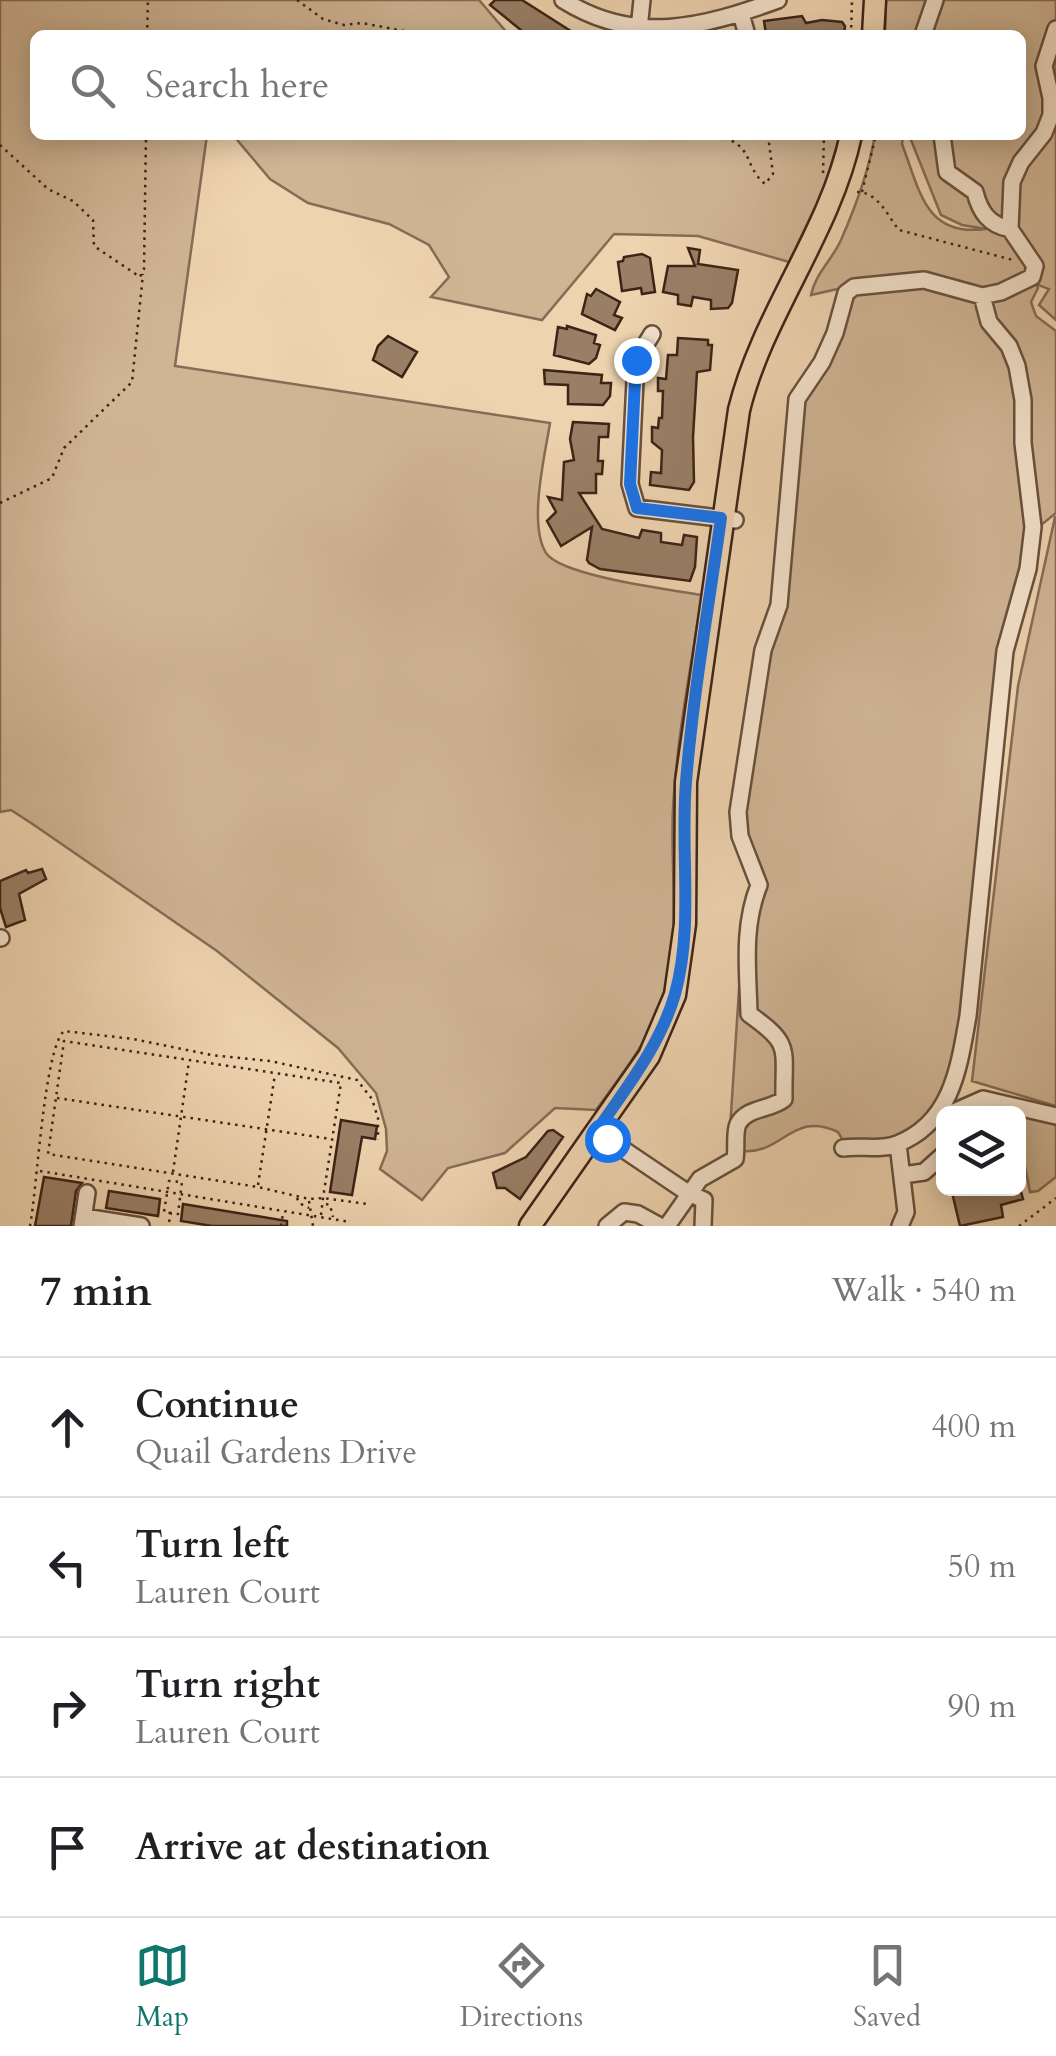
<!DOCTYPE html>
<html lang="en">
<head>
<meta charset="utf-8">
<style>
  body { margin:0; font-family:Cardo,serif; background:#f6f6f6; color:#202124 }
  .controls { position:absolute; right:30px; bottom:30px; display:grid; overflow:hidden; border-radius:15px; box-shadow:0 5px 25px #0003 }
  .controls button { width:90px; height:90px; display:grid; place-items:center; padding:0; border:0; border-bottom:2px solid #e0e0e0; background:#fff; color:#202124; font:50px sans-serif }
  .stop { position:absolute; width:30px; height:30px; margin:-22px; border:8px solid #1a73e8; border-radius:50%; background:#fff }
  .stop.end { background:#1a73e8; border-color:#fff; box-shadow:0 2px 10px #0008 }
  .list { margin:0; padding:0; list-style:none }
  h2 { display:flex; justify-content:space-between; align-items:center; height:130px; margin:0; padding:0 40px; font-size:42px }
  h2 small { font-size:32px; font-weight:400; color:#757577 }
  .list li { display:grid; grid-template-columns:65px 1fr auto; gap:30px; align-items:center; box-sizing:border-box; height:140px; padding:0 40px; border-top:2px solid #e0e0e0 }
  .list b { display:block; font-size:38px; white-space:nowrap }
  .list p { margin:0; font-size:32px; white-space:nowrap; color:#757577 }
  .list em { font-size:32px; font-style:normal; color:#757577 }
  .icon { flex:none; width:55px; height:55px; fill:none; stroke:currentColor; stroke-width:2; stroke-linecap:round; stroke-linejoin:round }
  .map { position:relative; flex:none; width:1056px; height:1226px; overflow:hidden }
  .search { position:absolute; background:#fff; box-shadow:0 5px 25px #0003; left:30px; right:30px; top:30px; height:110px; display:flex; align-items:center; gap:25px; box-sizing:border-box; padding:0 35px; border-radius:15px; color:#757577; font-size:38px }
  .sheet { height:690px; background:#fff }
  nav { display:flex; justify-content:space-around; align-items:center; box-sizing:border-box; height:140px; border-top:2px solid #e0e0e0; background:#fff; font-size:28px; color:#757577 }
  nav a { display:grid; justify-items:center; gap:5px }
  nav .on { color:#0f766e }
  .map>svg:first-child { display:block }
  .green { fill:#d0b595; stroke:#866c56; stroke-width:2.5 }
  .building { fill:#997f66; stroke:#3c2417; stroke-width:2.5 }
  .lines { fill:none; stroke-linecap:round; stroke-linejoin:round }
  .minor-casing { stroke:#68503d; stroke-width:20 }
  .major-casing { stroke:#3c2417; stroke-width:25 }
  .path { stroke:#3c2417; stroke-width:2.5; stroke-dasharray:2.5 5; stroke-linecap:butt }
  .minor { stroke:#f4e2cb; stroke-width:15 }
  .major { stroke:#eed3af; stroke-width:20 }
  .route { stroke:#1a73e8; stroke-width:12 }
</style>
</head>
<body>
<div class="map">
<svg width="1056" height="1226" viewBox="0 0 1056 1226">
  <rect width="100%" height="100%" fill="#eed3af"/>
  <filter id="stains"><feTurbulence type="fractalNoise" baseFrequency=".002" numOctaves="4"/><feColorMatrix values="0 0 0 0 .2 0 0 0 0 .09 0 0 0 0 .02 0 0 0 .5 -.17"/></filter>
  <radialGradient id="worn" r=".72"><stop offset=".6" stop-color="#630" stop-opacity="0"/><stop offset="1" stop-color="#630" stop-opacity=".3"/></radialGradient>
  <!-- green -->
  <path class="green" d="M0 0H479L509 35H35V135H207L175 366 550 423C545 455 528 524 546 553 561 576 672 590 702 595 691 666 677 736 673 808 670 867 680 926 667 984 656 1033 624 1071 596 1110L555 1108 505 1153 448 1168 422 1200 380 1169 387 1151 386 1129 376 1093 338 1048 217 951 34 825 11 810 0 812Z
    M886 0H1056V320L1039 305 1049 289 1036 284 1038 288 1031 302 1036 316 1056 331V513L1030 534 1016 600C1003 701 990 803 977 904 971 953 963 1076 934 1112 912 1140 876 1143 844 1142L838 1132C792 1110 783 1155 742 1151L730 1129 743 928 759 886 742 815 799 403 855 292 932 287 991 302 1014 294 971 292 881 279 811 295C815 274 832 260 841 240 855 208 869 170 875 135H903L902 144C920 191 925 237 986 229L962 225 941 215 909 135H1021V35H885Z
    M233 135H840L824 189 789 262 698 236 614 234 542 320 431 297 449 277 429 245 389 224 308 203 270 179Z
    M1055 517H1056V1106L972 1081 1018 686Z
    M1018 1114 1056 1120V1177L1038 1191 1030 1192 1022 1151 1018 1147Z"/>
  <!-- building -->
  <path class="building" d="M495 0H522L577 35H527L490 5Z
    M802 16 806 23 822 20 842 22 845 26 844 35 766 34 764 21Z
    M688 248 700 250 698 264 738 270 732 303 728 308 711 309V300L693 297 691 306 678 304V295L663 292 668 266H695Z
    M642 254 650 258 655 292 642 294 641 288 622 291 618 262 623 261 624 257Z
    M596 289 620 302 614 315 622 318 615 330 582 314 587 294 591 296Z
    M567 326 596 335 594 343 600 345 596 358 589 364 554 355 558 327 567 329Z
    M388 336 417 352 402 377 373 360 378 346Z
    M678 338 708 340V345H712L710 370 697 372 693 437 694 482 689 490 650 485 651 472 661 473 662 450 652 442V427L658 428 659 418H662L663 391H658V378L666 379 668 355H677Z
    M544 370 602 375 601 383H611L610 396 603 405 568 404V385L545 384Z
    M573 422 609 424 608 437H599L598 461H603L602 474H596V493H579L602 529 639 538 642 530 661 533V542L682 545 684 535 697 537 695 567 690 581 600 569 589 563 587 560 592 527 561 546 547 521 556 512 548 497 562 500 564 462 574 460 570 439Z
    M42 869 46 879 19 894 25 920 6 927 0 908V881L26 870 28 873Z
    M341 1120 377 1126 375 1139 362 1137 352 1195 330 1192Z
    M553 1130 563 1137 520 1199 505 1188H497L493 1173 526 1157 548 1131Z
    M44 1177 82 1183 76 1191 71 1226H35Z
    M951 1188H1020L1023 1199 1001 1205 1003 1217 960 1226Z
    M109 1191 160 1199 158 1216 106 1208Z
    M183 1204 287 1221V1226H212L181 1221Z"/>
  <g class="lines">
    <defs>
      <path id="minor" d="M563 0C636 46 703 27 778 0
        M741 14 747 35
        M639 29 642 0
        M923 35 935 0
        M1010 229 1012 182 1021 162 1044 133 1051 115V98L1044 66 1056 29
        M652 334 636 360 630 484 637 508 735 520
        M0 938H1
        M949 1114 983 1099 1056 1116
        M596 1131 688 1193 704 1200 703 1226
        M898 1144 906 1212 900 1226
        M843 1148C861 1145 880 1151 897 1144 952 1123 959 1067 968 1016L1005 651 1028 569 1033 527 1023 443V400L1017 366 1009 346 989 322 982 296
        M903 1175 924 1172 944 1154
        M84 1217 141 1226
        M82 1226 87 1193
        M607 1226 624 1212 638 1214 660 1226
        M667 1226 700 1179 735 1159C737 1148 734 1133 738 1124 747 1107 771 1110 784 1099 783 1048 793 1045 749 1014 748 969 742 928 759 885L740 836 738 812 763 650 779 605 797 399 822 362 835 333 846 293 854 287 924 280 982 296 1001 292 1032 277 1035 266 1010 229C989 225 980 212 975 192L947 172 942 135"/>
      <path id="major" d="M873 35 875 0
        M530 1226 649 1056 675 995 685 924 686 782 739 410C763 313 830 233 851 135"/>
    </defs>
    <!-- minor casing -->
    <use href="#minor" class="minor-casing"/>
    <!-- major casing -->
    <use href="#major" class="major-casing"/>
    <!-- path -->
    <path class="path" d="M297 0 323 19 344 25 362 23 425 35
      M147 35 148 0
      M851 35 852 0
      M710 135C757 142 741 164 765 184L773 174 768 135
      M0 145 48 189 73 201 93 220 94 246 140 277 144 269 146 135
      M823 173 824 135
      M857 192C878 192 887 215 899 230L1013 260
      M862 192 876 135
      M0 503 52 478 64 448 132 382 143 274
      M57 1098 331 1139
      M40 1171 350 1222
      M173 1172 189 1061
      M258 1185 275 1074
      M297 1198 299 1203 309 1208
      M309 1201 313 1226
      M326 1204 330 1205 333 1217
      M321 1215 323 1198 341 1083 64 1041 48 1154 258 1187 309 1199 323 1198 367 1204
      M169 1222 171 1213 178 1214 182 1182 169 1181 164 1212 171 1213
      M30 1226C37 1190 44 1049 64 1031L133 1039 211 1055 270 1061 357 1080 372 1099 378 1118V1140
      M281 1226 283 1213
      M1019 1226 1056 1198"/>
    <!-- minor -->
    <use href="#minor" class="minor"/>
    <!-- major -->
    <use href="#major" class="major"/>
  </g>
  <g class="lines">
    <!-- route -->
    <path class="route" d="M607 1139 596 1132C626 1088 660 1046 675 994 694 925 680 852 686 782 693 694 709 605 721 518L637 508 630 484 636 360"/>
  </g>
  <rect width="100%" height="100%" filter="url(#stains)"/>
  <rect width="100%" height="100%" fill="url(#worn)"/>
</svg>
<div class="controls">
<button><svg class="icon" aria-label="layers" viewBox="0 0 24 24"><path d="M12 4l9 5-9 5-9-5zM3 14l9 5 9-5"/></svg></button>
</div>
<div class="stop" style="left:607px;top:1139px"></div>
<div class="stop end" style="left:636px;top:360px"></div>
<div class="search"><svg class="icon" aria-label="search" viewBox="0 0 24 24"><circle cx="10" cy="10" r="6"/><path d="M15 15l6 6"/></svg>Search here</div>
</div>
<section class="sheet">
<h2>7 min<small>Walk · 540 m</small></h2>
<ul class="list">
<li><svg class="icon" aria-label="ahead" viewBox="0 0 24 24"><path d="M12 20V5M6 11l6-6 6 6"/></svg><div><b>Continue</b><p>Quail Gardens Drive</p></div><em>400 m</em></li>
<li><svg class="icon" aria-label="left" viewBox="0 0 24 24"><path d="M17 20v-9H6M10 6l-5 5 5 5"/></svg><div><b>Turn left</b><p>Lauren Court</p></div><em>50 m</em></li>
<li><svg class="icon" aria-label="right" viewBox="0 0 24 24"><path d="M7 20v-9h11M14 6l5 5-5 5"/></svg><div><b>Turn right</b><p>Lauren Court</p></div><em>90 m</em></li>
<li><svg class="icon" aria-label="arrive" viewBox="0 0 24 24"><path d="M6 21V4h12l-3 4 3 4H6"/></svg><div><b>Arrive at destination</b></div></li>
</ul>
</section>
<nav>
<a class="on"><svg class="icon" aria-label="map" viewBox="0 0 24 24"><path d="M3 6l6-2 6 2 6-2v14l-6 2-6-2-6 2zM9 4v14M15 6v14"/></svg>Map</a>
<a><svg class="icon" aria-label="directions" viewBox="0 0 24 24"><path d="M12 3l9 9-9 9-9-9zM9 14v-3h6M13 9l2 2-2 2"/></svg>Directions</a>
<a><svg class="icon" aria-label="saved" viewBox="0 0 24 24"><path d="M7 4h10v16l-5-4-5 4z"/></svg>Saved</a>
</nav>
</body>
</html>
